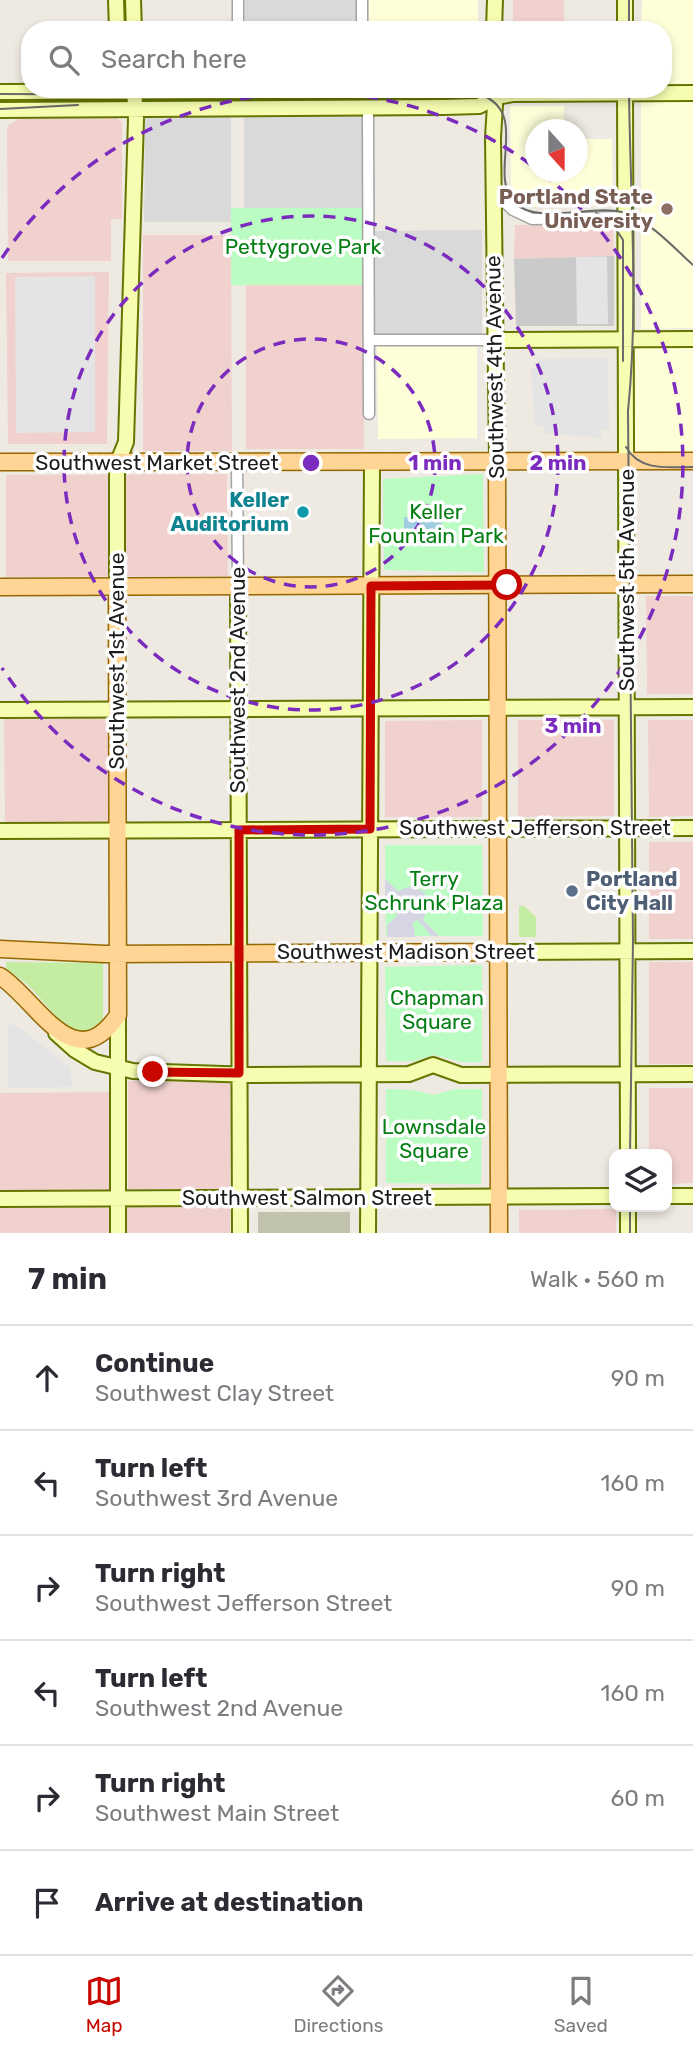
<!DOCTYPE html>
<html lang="en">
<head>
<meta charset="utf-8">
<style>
  body { margin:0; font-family:Rubik,sans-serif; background:#f7f7f7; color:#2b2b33 }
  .controls { position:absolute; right:21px; bottom:21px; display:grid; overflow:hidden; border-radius:14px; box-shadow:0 4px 10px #0003 }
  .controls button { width:63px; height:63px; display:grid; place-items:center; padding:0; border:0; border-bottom:2px solid #e1e1e2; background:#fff; color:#2b2b33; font:35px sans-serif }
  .compass { position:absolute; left:525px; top:119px; width:63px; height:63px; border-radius:50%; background:#fff; box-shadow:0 4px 10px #0003; rotate:159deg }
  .stop { position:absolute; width:21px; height:21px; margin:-16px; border:5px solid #c80700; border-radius:50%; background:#fff }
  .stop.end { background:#c80700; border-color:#fff; box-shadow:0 2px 7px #0008 }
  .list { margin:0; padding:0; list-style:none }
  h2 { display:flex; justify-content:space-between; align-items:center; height:91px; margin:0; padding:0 28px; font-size:30px }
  h2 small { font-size:23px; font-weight:400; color:#7c7c81 }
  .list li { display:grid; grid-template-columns:46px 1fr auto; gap:21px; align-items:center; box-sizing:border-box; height:105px; padding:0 28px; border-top:2px solid #e1e1e2 }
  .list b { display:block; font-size:26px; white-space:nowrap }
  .list p { margin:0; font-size:23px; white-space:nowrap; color:#7c7c81 }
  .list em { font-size:23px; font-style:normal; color:#7c7c81 }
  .icon { flex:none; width:38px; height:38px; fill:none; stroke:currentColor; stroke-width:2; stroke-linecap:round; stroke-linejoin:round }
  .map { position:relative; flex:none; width:693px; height:1233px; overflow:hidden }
  .search { position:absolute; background:#fff; box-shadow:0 4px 10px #0003; left:21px; right:21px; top:21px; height:77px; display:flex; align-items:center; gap:18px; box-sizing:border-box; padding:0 24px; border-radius:28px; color:#7c7c81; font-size:26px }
  .sheet { height:721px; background:#fff }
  nav { display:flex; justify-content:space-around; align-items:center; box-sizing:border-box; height:98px; border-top:2px solid #e1e1e2; background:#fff; font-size:19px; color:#7c7c81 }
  nav a { display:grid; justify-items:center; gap:4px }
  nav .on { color:#c80700 }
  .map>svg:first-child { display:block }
  .residential { fill:#dad9d9 }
  .commercial { fill:#f1d1ce }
  .education { fill:#feffd9 }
  .religious { fill:#cacaca }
  .construction { fill:#c2c3ac }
  .grass { fill:#c4eca3 }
  .park { fill:#bafcc1 }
  .parking { fill:#e4e4e4 }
  .plaza { fill:#d6d5e4 }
  .water { fill:#9ecedf }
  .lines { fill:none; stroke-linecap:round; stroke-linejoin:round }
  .street-casing { stroke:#a3a3a3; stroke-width:13 }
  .secondary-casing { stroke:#657600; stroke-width:18 }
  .primary-casing { stroke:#946800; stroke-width:19 }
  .street { stroke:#fff; stroke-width:10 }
  .secondary { stroke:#f6fdb0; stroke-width:14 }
  .primary { stroke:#ffd595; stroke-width:16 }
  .tram { stroke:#6a6a6a; stroke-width:2 }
  .route { stroke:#c80700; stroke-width:9 }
  .ring { fill:none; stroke:#7b2cbf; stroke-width:3.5; stroke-dasharray:12 9 }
  .education-dot { fill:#8d6e63; stroke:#fff; stroke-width:2.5 }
  .culture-dot { fill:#0f9aa8; stroke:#fff; stroke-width:2.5 }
  .service-dot { fill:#5c6f8a; stroke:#fff; stroke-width:2.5 }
  .labels { text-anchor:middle; stroke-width:7; stroke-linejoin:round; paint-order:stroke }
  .education-label { font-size:21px; font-weight:bold; fill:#785e54; stroke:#fff; text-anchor:end }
  .park-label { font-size:21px; fill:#057f14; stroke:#fff }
  .street-label { font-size:21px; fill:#1c1c1c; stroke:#fff }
  .culture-label { font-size:21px; font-weight:bold; fill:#0d838f; stroke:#fff; text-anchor:end }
  .service-label { font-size:21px; font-weight:bold; fill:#4e5e75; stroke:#fff; text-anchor:start }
  .centre { fill:#7b2cbf; stroke:#fff; stroke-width:3.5 }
  .ring-label { font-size:21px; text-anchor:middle; font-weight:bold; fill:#7b2cbf; stroke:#fff; stroke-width:7; stroke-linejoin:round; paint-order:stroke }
</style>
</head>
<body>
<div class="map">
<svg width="693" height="1233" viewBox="0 0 693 1233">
  <rect width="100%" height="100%" fill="#eeeae1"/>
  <!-- residential -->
  <path class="residential" d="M245 0H357V30H245Z
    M363 112V208H244V113Z
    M145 115H231V222H144Z
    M482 230V334H375V231Z"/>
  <!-- commercial -->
  <path class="commercial" d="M513 0H564V30H513Z
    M20 118H117L122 122V219H111V261H8L7 131 9 125Z
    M515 225H608L613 231 614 256 514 259Z
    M143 235H231L232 451H143Z
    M109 272 107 444H8L6 273Z
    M246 285H364V449H246Z
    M227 474 228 576 6 577V475Z
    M646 596H693V694H647Z
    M4 719H111V823L5 824Z
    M482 720V817H385V721Z
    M518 720H614V816L518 817Z
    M648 720H693V816L649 817Z
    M649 842H693V939H649Z
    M649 962H693V1064H649Z
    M128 1081H231L230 1189H128Z
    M649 1088H693V1183L667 1184V1154H649Z
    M110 1092V1206H230V1233H0V1093Z
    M616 1209V1233H519V1210Z"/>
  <!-- education -->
  <path class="education" d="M369 0H478V30H369Z
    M642 0H693V328L641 329V89H663V30H641Z
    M510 106H564V129L536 130V172H578V139H612L613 205 531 207 518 200 511 184Z
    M477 345V438L378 439 377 346Z
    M635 347H693V453H635Z"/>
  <!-- religious -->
  <path class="religious" d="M614 256V326H516L514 259Z"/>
  <!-- construction -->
  <path class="construction" d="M258 1212H350V1233H258Z"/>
  <!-- grass -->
  <path class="grass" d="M519 906H524L536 917V937H519Z
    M6 962 103 963V1024L90 1034 69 1030 29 986 6 968Z"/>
  <!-- park -->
  <path class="park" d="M231 208H375V285H231Z
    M483 474 484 572 384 570 383 479Z
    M385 845H482L483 936H386Z
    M482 965V1062H461L434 1055 414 1061H386L385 967Z
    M386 1089 413 1090 434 1095 455 1089H482L481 1184 386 1183Z"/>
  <!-- parking -->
  <path class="parking" d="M576 257H607L608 324H577Z
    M95 276V432L16 433 15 277Z
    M608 358 609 430H601V438L544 433 545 425 535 426 531 369 538 368V359Z
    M8 1023 20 1028 70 1067 72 1087 8 1088Z"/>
  <!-- plaza -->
  <path class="plaza" d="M385 879 398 891 412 886 425 893 429 906 423 920 439 936H431L418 920 413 922 415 937H387V925L397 916 393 906H385Z"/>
  <!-- water -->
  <path class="water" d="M420 508 442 509 429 511V516L446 517V521H442V529L433 530 437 545 418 542 419 536 416 535 418 532 404 533V517H420Z"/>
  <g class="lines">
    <defs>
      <path id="street" d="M238 0V30
        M362 0V30
        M368 114 369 414
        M494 192 513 210 532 219 626 217
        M369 340H494
        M237 463 238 586"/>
      <path id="secondary" d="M116 0 117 30
        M133 0 134 30
        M625 0V30
        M494 30 495 0
        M496 89 493 137 497 462
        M625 89 628 1154
        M0 92 480 90 496 97
        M0 110 444 107 479 106 496 97 513 94 693 93
        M494 340 693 339
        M238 586 240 1233
        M117 587V464L126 442 136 119 134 89
        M0 710 693 707
        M0 831 693 828
        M499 952 693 951
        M118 1015V1233
        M56 1033 75 1050 95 1062 133 1071 253 1075 409 1074 433 1065 461 1075 693 1074
        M667 1196H693
        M0 1199 614 1196
        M628 1207V1233
        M368 1233 372 462"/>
      <path id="primary" d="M0 462 693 461
        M497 462 499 1233
        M0 587 693 584
        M0 949 105 954 499 952
        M0 976C37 1000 74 1080 118 1015L117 587"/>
    </defs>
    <!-- street casing -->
    <use href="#street" class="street-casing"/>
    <!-- secondary casing -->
    <use href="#secondary" class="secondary-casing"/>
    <!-- primary casing -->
    <use href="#primary" class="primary-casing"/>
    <!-- street -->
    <use href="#street" class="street"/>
    <!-- secondary -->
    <use href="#secondary" class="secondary"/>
    <!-- primary -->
    <use href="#primary" class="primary"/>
    <!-- tram -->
    <path class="tram" d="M629 30V0
      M629 89C630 197 639 304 628 411L633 940 630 1154
      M0 94 484 96C529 116 487 175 515 203 538 226 595 203 625 213 651 222 673 247 693 265
      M0 109 78 105
      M596 213 610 220 623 240V361
      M626 447C640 472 669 467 693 467
      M630 1207V1233"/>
  </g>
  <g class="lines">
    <!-- route -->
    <path class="route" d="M153 1072 239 1073V830L370 829 371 586 507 585"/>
  </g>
  <!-- distance rings -->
  <g class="ring">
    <circle cx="311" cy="463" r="124"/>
    <circle cx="311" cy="463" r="247"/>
    <path d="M2 258A371 371 0 0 1 534 167M542 173A371 371 0 1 1 2 668"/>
  </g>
  <!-- markers -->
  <circle class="education-dot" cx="667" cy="209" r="7"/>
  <circle class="culture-dot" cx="303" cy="512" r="7"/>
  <circle class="service-dot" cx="572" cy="891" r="7"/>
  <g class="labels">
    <!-- education labels -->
    <g class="education-label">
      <text x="653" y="204">Portland State<tspan x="653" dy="24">University</tspan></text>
    </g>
    <!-- park labels -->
    <g class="park-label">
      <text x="303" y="254">Pettygrove Park</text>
      <text x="436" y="519">Keller<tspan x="436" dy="24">Fountain Park</tspan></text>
      <text x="434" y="886">Terry<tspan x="434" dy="24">Schrunk Plaza</tspan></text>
      <text x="437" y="1005">Chapman<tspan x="437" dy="24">Square</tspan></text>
      <text x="434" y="1134">Lownsdale<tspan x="434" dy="24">Square</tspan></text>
    </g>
    <!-- street labels -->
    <g class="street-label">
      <text transform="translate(495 367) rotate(-91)" y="7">Southwest 4th Avenue</text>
      <text x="157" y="470">Southwest Market Street</text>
      <text transform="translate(627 580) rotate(-90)" y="7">Southwest 5th Avenue</text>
      <text transform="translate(117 661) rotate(-90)" y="7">Southwest 1st Avenue</text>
      <text transform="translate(238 680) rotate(-90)" y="7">Southwest 2nd Avenue</text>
      <text x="535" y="835">Southwest Jefferson Street</text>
      <text x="406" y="959">Southwest Madison Street</text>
      <text x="307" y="1205">Southwest Salmon Street</text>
    </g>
    <!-- culture labels -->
    <g class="culture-label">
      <text x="289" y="507">Keller<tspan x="289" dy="24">Auditorium</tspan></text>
    </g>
    <!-- service labels -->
    <g class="service-label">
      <text x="586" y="886">Portland<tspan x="586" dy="24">City Hall</tspan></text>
    </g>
  </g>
  <circle cx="311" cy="463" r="10" class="centre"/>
  <g class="ring-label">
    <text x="435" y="470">1 min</text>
    <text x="558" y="470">2 min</text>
    <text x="573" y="733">3 min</text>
  </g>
</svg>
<div class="controls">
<button><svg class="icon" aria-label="layers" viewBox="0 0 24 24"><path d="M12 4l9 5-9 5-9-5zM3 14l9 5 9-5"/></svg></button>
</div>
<svg class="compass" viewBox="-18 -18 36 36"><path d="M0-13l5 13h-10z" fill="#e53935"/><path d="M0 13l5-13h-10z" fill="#7c7c81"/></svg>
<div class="stop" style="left:507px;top:585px"></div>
<div class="stop end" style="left:153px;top:1072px"></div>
<div class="search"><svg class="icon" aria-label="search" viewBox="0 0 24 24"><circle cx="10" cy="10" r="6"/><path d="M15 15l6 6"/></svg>Search here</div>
</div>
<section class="sheet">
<h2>7 min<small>Walk · 560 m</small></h2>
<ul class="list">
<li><svg class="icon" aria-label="ahead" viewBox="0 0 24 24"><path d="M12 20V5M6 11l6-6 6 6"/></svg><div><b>Continue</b><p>Southwest Clay Street</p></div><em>90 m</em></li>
<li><svg class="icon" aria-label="left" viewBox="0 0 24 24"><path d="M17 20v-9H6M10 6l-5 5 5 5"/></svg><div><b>Turn left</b><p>Southwest 3rd Avenue</p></div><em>160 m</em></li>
<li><svg class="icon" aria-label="right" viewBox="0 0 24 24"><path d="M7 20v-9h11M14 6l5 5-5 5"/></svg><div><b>Turn right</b><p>Southwest Jefferson Street</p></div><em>90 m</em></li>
<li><svg class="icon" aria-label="left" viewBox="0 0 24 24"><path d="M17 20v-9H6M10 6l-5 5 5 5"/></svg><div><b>Turn left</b><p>Southwest 2nd Avenue</p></div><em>160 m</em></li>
<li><svg class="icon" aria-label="right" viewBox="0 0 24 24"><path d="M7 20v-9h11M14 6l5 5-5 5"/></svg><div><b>Turn right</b><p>Southwest Main Street</p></div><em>60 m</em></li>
<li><svg class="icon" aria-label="arrive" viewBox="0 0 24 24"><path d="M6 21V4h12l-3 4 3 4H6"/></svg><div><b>Arrive at destination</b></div></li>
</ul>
</section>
<nav>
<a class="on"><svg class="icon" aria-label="map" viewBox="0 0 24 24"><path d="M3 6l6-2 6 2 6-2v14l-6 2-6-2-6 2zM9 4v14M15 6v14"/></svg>Map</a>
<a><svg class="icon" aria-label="directions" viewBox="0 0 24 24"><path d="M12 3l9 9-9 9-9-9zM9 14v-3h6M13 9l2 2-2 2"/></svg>Directions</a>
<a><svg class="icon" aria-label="saved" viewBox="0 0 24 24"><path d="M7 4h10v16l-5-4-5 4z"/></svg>Saved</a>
</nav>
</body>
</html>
